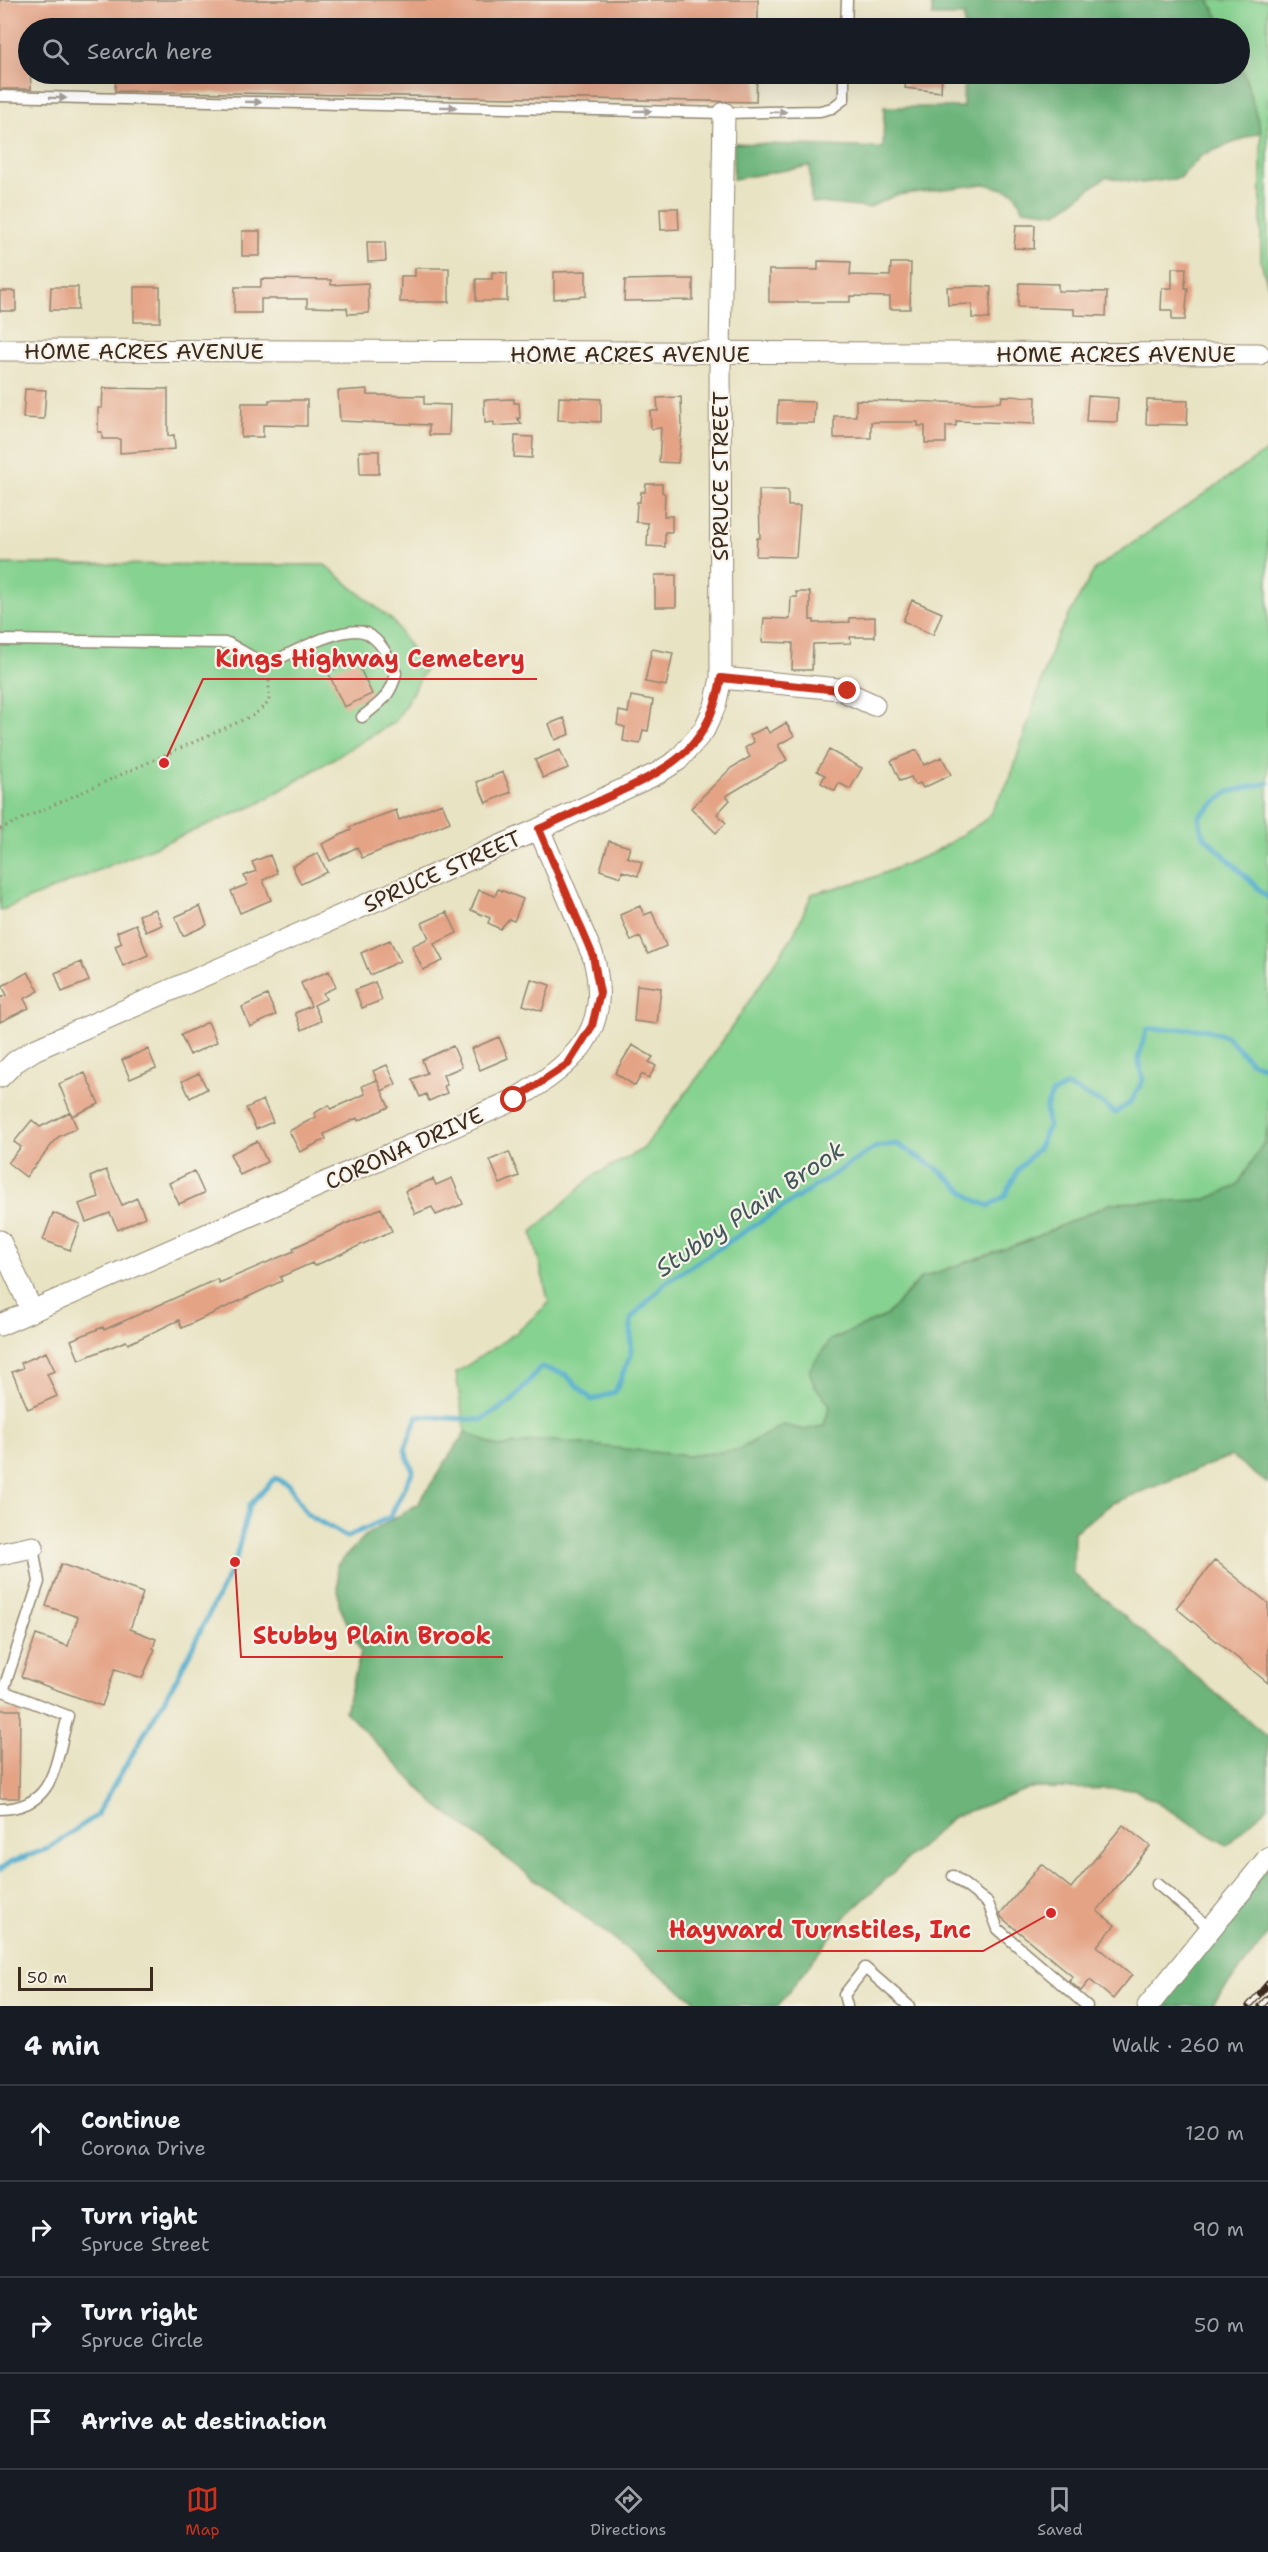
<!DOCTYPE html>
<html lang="en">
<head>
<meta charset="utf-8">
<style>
  body { margin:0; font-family:"Shantell Sans",sans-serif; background:#20242c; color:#f1f3f6 }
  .scale { position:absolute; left:18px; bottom:15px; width:135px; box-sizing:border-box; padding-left:6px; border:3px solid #3b2a1e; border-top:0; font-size:16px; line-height:21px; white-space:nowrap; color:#3b2a1e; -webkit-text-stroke:4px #f7f3e8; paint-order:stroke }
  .stop { position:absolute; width:18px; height:18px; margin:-14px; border:4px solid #c8321e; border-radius:50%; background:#fff }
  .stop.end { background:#c8321e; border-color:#fff; box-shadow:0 2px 6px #0008 }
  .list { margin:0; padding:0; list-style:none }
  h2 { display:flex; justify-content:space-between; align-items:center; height:78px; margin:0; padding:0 24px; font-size:26px }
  h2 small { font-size:20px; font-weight:400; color:#9ea1a6 }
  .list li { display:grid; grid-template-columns:39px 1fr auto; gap:18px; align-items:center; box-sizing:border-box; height:96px; padding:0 24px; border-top:2px solid #363941 }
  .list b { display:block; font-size:22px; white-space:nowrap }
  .list p { margin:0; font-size:20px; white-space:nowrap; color:#9ea1a6 }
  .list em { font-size:20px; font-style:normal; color:#9ea1a6 }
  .icon { flex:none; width:33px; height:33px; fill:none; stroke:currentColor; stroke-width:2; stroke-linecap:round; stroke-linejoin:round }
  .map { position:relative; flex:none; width:1268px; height:2006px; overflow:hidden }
  .search { position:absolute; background:#171b24; box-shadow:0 6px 24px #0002; left:18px; right:18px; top:18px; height:66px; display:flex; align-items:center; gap:15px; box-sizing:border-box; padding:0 21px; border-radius:33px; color:#9ea1a6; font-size:22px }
  .sheet { height:462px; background:#171b24 }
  nav { display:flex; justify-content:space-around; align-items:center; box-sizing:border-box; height:84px; border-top:2px solid #363941; background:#171b24; font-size:16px; color:#9ea1a6 }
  nav a { display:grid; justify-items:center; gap:3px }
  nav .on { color:#c8321e }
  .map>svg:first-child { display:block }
  .green { fill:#86d290; stroke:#607e57; stroke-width:1.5 }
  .forest { fill:#6cb47a; stroke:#546f4c; stroke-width:1.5 }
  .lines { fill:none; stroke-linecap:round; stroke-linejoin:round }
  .stream { stroke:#4eabcc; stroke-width:5 }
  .building { fill:#e4a385 }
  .lane-casing { stroke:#928670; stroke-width:13 }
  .street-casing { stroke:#928670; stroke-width:23 }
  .path { stroke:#928670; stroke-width:3; stroke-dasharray:1.5 4.5; stroke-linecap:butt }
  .lane { stroke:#fff; stroke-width:10 }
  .street { stroke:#fff; stroke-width:21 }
  .rail-casing { stroke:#3b2a1e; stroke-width:7 }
  .rail { stroke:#f7f3e8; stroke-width:4.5; stroke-dasharray:14; stroke-linecap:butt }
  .oneway { fill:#a79f9a }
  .route { stroke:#c8321e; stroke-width:8 }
  .labels { text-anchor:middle; stroke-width:4.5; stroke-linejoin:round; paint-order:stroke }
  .street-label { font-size:22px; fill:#3b2a1e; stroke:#f7f3e8 }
  .water-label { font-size:24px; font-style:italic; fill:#42575b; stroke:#f7f3e8 }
  .leader { fill:none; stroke:#d62828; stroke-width:2 }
  .callout-dot { fill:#d62828; stroke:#f7f3e8; stroke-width:2 }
  .callout-label { font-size:24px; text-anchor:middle; font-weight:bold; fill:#d62828; stroke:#f7f3e8; stroke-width:4.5; stroke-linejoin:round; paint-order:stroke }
</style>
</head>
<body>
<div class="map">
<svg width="1268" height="2006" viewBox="0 0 1268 2006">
  <rect width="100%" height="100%" fill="#f7f3e8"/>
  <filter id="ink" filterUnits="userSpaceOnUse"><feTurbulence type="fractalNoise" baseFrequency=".0167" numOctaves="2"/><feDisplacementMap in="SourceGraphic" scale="12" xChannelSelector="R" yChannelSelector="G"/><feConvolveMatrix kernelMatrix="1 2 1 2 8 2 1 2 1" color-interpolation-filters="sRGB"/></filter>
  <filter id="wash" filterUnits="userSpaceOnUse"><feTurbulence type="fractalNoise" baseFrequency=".008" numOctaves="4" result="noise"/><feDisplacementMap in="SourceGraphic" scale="24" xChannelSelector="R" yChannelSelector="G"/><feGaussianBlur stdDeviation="1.35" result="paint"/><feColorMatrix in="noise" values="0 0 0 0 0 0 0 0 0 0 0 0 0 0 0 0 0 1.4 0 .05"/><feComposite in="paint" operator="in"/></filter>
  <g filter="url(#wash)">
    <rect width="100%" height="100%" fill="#e8e3c3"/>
    <!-- green -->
    <path class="green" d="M1209 0H1268V286L1261 262V132L1240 59V28H1224Z
      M1268 450V1127L1263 1144 1237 1186 1205 1200 1112 1203 1025 1242 921 1278 886 1316 830 1340 824 1397 830 1405 824 1426 804 1430 783 1425 738 1450 688 1456 545 1440 498 1447 465 1432 456 1373 517 1332 549 1303 532 1232 593 1176 643 1149 701 1073 794 934 812 894 869 879 933 853 987 819 1010 779 1054 642 1095 569Z
      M0 564 325 565 393 621 425 670 396 721 258 804 0 911Z"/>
    <!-- forest -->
    <path class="forest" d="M932 0H1209L1224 28H964V16H932Z
      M1240 59 1261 132 1202 155 1180 178 1142 183 1106 177 1057 213 1023 209 1014 192 985 184 896 195 868 208 811 202 810 166 733 179 734 143 883 148 884 107H963L964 74H1240Z
      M1268 1128V1484L1231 1456 1113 1503 1074 1532 1073 1573 1268 1737V1806L1227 1845 1134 1789 1031 1788 953 1817 847 1915 778 2006H702L435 1804 345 1711 361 1652 339 1605 337 1565 366 1535 418 1504 465 1432 498 1447 545 1440 688 1456 738 1450 783 1425 804 1430 824 1426 830 1405 814 1385 809 1370 830 1340 886 1316 921 1278 1025 1242 1112 1203 1205 1200 1237 1186 1263 1144Z
      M1268 1864V1935L1211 2006H1160Z"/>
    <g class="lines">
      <!-- stream -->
      <path class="stream" d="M1268 783 1228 792 1199 816 1202 834 1268 898
        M0 1870 11 1862 47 1849 96 1816 177 1678 235 1562 249 1506 275 1478 288 1485 308 1515 347 1537 390 1517 413 1471 405 1450 417 1416 481 1420 511 1402 541 1367 565 1374 592 1400 615 1392 631 1355V1319L665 1283 876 1147 897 1144 939 1170 973 1199 989 1206 1005 1196 1018 1170 1039 1147 1048 1127 1046 1108 1052 1094 1067 1086 1102 1103 1115 1113 1131 1102 1143 1080 1138 1059 1147 1029H1204L1226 1036 1251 1062 1268 1068"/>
    </g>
    <g id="blocks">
      <!-- building -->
      <path class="building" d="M0 0H758V28H28L31 89H0Z
        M116 74H757L756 102 115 91Z
        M907 74H942L941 92 905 88Z
        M660 208H678L679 229 661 230Z
        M1016 225H1035L1034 249 1014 248Z
        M242 231H260V256H242Z
        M367 242H385L386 261 368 262Z
        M818 261 851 262 850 275 890 276 891 263H911L910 309H890V297L850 296V302H769V270H818Z
        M415 268H449V302H400L401 276H415Z
        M1172 268H1186L1185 288H1188L1185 320H1172V310H1161L1162 288H1172Z
        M586 271V296L554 299V272Z
        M492 272 507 273V301H476V279H492Z
        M261 279 331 280V285L368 283 369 313 348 314 347 308 307 307V299H261V313H234L235 287H261Z
        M667 279H693V300L624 301 625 280Z
        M1019 283 1058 284V291L1107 292 1106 316 1074 315V309L1018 307Z
        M978 286 991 287 989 319 972 318V304L948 305 947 287Z
        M51 287H78V310H50Z
        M134 287H160V322H134Z
        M0 291H16V311H0Z
        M103 388 168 389V436L174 435 175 449 120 453V439H102V432H98V408H102Z
        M25 389 46 390 44 419 23 418Z
        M367 389V395L424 396V404L450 405 449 435H429V425L340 421 338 391Z
        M1002 396 1036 397 1035 424 956 421V426H946V443H925V426H918V422H871V438H834V416H856V400L979 403 1001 402Z
        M1088 396 1118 398 1117 422 1086 421Z
        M559 397 601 399V422L558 420Z
        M681 397 682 427 678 463 659 462 661 428 651 429 650 411H658L657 398Z
        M514 399V403H519L520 418H517L522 424 494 426V422L485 423 484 400Z
        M269 400H307V426L263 425V437H241L242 403H269Z
        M1147 400 1188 401 1187 425 1146 424Z
        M778 401 815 402 814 423H777Z
        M515 436 533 437 532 458 514 457Z
        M359 451H379V474H360Z
        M646 484H662V492L665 494 664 516H672V532H665V547L647 546 648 523 636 522 637 502H640L641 492H645Z
        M759 490H788V506H800L796 557 756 556 757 538H760Z
        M655 575H676V607H655Z
        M796 592H810V620H814V623L850 622 849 618 875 617V637H850L851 643 813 644 812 670H792L793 643 762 642 764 618 790 619 791 597H797Z
        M912 600 942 613 933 635 903 621Z
        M652 649 673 653 666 686 645 682Z
        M356 660 372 694 344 707 328 672Z
        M631 696 653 700 648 731 643 730 640 744 623 741 625 727 617 725 619 711 628 713Z
        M564 718 570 734 555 740 549 724Z
        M786 723 794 736 778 745 787 760 726 796 730 800 717 814 726 823 716 833 691 808 731 768 750 757 745 748 754 742 750 735 766 727 769 733Z
        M560 750 568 768 543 778 535 760Z
        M829 750 862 768 850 789 839 783 835 791 821 783 825 775 817 771Z
        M917 750 924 765 942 757 951 775 923 788 920 783 915 785 911 777 900 781 891 761Z
        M503 772 511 792 486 803 477 782Z
        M442 803 450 822 362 858 357 847 330 861 322 844 351 830 350 827 396 810 399 820Z
        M609 841 630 847 627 857 642 862 638 876 622 871 621 877 600 870Z
        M318 853 327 872 301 884 292 866Z
        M270 855 277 873 263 880 271 900 240 913 231 891 248 884 244 876 256 871 252 862Z
        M498 889 523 899 514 921 509 919 500 929 488 923 490 918 471 910 479 890 495 896Z
        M200 906 207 925 183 936 175 917Z
        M640 906 644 915 652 912 666 946 648 954 640 937 631 941 620 915Z
        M155 909 162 925 146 932 139 915Z
        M447 912 457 933 434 944 443 961 423 970 412 946 429 938 422 923Z
        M136 924 148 955 123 966 115 946 122 943 117 932Z
        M390 940 400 961 370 975 361 953Z
        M81 962 89 981 62 992 55 973Z
        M329 971 336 987 323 993 326 999 314 1005 321 1021 302 1030 295 1013 311 1006 301 983Z
        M28 972 39 991 24 999 29 1008 0 1022V998L7 995 2 986Z
        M531 979 550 985 542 1011 523 1005Z
        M375 982 382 1000 362 1008 355 990Z
        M637 985 661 988 657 1024 634 1021Z
        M267 995 276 1015 250 1027 242 1007Z
        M208 1022 217 1042 190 1055 181 1035Z
        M499 1037 508 1058 480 1070 471 1049Z
        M632 1045 653 1057 649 1062 656 1066 649 1078 642 1074 635 1086 615 1073Z
        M453 1046 462 1067 443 1075 447 1085 444 1086 447 1093 429 1101 426 1094 420 1097 412 1079 427 1073 422 1060Z
        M148 1049 156 1068 130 1079 122 1060Z
        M387 1065 396 1084 382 1091 373 1071Z
        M85 1073 99 1104 72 1116 59 1084Z
        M199 1073 207 1089 190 1098 182 1081Z
        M377 1080 389 1107 358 1121 357 1118 324 1134 326 1139 300 1152 289 1131 316 1117 314 1113 329 1105 331 1109 365 1094 362 1086Z
        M263 1100 273 1122 256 1129 246 1108Z
        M70 1112 77 1128 58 1137 26 1177 8 1163 21 1147 14 1142 32 1120 40 1127Z
        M257 1141 267 1162 240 1175 230 1154Z
        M509 1152 519 1176 500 1184 490 1160Z
        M106 1170 122 1205 137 1198 145 1217 118 1230 110 1213 86 1222 79 1204 99 1197 90 1177Z
        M194 1171 204 1193 179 1204 169 1183Z
        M452 1178 463 1204 436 1215 432 1207 415 1214 405 1191 433 1179 436 1185Z
        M381 1208 392 1231 314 1266 312 1263 280 1277 282 1281 182 1328 179 1320 128 1344 126 1341 79 1360 71 1340 103 1327 104 1330 217 1279 219 1283 294 1251 293 1248Z
        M53 1213 80 1224 70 1250 43 1240Z
        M46 1352 55 1371 47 1374 57 1396 28 1409 12 1372 23 1368 21 1363Z
        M1215 1560 1268 1603V1683L1176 1608Z
        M61 1564 143 1593 130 1629 156 1639 153 1648 155 1649 142 1678 115 1669 102 1706 21 1677 36 1635 68 1646 78 1617 46 1606Z
        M0 1710H20L19 1798H0Z
        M1123 1825 1150 1846 1097 1911 1115 1925 1097 1946 1132 1975 1113 1999 1090 1980 1081 1991 1069 1981 1073 1977 1002 1918 1000 1914 1041 1864 1071 1888Z"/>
    </g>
  </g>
  <g filter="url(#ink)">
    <use href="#blocks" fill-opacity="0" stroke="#928670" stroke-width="1.5"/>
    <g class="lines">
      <defs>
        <path id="lane" d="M846 28 847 0
          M0 96 724 113 820 111 832 108 844 99V74
          M0 640 228 643 266 665C288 655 344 623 366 633 382 641 389 658 396 673 392 695 379 704 362 717
          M0 1809C57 1808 55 1761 68 1716L3 1691 39 1582 33 1547
          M953 1876 988 1903 998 1929 1087 2006
          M1157 1884 1210 1928
          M847 2006 844 1995 865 1968 909 2006"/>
        <path id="street" d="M0 350 1259 354
          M721 678 839 689 874 705
          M0 1077 15 1062 34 1050 539 829 658 773 678 760 704 730 715 706 721 678 720 354 724 113
          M0 1241 32 1311
          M0 1325 514 1100C573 1064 614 1032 593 956L539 829
          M0 1554 33 1547
          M1148 2006 1268 1858"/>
      </defs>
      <!-- lane casing -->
      <use href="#lane" class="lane-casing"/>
      <!-- street casing -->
      <use href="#street" class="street-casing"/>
      <!-- path -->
      <path class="path" d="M0 829 254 715 269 702V679"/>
      <!-- lane -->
      <use href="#lane" class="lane"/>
      <!-- street -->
      <use href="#street" class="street"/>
      <defs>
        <path id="rail" d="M1249 2006 1268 1984
          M1261 2006 1268 1998"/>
      </defs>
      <!-- rail casing -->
      <use href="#rail" class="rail-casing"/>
      <!-- rail -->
      <use href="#rail" class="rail"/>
    </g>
    <!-- one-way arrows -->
    <defs><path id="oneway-solid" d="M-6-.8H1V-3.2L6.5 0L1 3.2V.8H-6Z" transform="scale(1.5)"/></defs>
    <g class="oneway">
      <use href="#oneway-solid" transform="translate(58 98) rotate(1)"/>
      <use href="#oneway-solid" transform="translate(253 102) rotate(1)"/>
      <use href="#oneway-solid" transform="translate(448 107) rotate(1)"/>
      <use href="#oneway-solid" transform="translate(643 111) rotate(1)"/>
      <use href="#oneway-solid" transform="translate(778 112) rotate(-1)"/>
    </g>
  </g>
  <g class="lines" filter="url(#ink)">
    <!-- route -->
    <path class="route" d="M514 1100 568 1064 592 1026 600 993 593 956 539 829C566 817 592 804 619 792 676 765 710 745 721 678L848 691"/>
  </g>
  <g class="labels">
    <!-- street labels -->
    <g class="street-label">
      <text x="144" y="359">HOME ACRES AVENUE</text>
      <text x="630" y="362">HOME ACRES AVENUE</text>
      <text x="1116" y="362">HOME ACRES AVENUE</text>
      <text transform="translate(720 476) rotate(-90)" y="8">SPRUCE STREET</text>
      <text transform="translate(442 871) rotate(-24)" y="8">SPRUCE STREET</text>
      <text transform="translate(404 1148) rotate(-24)" y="8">CORONA DRIVE</text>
    </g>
    <!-- water labels -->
    <g class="water-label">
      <text transform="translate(750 1209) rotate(-34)" y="8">Stubby Plain Brook</text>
    </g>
  </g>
  <!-- callouts -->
  <path class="leader" d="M164 763L203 679H537M235 1562L241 1657H503M1051 1913L983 1951H657"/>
  <g class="callout-dot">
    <circle cx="164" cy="763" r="6"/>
    <circle cx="235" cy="1562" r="6"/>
    <circle cx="1051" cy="1913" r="6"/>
  </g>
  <g class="callout-label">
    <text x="370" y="667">Kings Highway Cemetery</text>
    <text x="372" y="1644">Stubby Plain Brook</text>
    <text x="820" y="1938">Hayward Turnstiles, Inc</text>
  </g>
</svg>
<div class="scale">50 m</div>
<div class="stop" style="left:514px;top:1100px"></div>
<div class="stop end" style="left:848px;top:691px"></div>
<div class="search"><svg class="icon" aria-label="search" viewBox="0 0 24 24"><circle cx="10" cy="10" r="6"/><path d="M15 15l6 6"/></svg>Search here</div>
</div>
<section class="sheet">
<h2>4 min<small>Walk · 260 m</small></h2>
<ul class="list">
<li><svg class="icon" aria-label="ahead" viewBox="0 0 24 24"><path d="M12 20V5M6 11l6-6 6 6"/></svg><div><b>Continue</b><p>Corona Drive</p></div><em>120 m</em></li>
<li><svg class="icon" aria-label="right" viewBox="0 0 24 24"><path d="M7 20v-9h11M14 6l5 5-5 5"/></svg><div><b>Turn right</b><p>Spruce Street</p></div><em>90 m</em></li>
<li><svg class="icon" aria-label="right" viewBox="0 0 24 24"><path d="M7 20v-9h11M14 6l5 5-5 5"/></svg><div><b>Turn right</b><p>Spruce Circle</p></div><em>50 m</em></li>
<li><svg class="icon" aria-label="arrive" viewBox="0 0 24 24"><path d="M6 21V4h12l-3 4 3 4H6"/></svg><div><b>Arrive at destination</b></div></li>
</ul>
</section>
<nav>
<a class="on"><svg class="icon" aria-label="map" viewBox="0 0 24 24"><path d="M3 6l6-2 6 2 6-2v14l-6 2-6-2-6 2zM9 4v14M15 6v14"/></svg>Map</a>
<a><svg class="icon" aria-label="directions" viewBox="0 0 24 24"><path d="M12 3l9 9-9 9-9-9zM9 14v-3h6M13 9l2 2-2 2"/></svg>Directions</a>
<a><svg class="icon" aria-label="saved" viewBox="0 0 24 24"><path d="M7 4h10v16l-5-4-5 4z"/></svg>Saved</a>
</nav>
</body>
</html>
